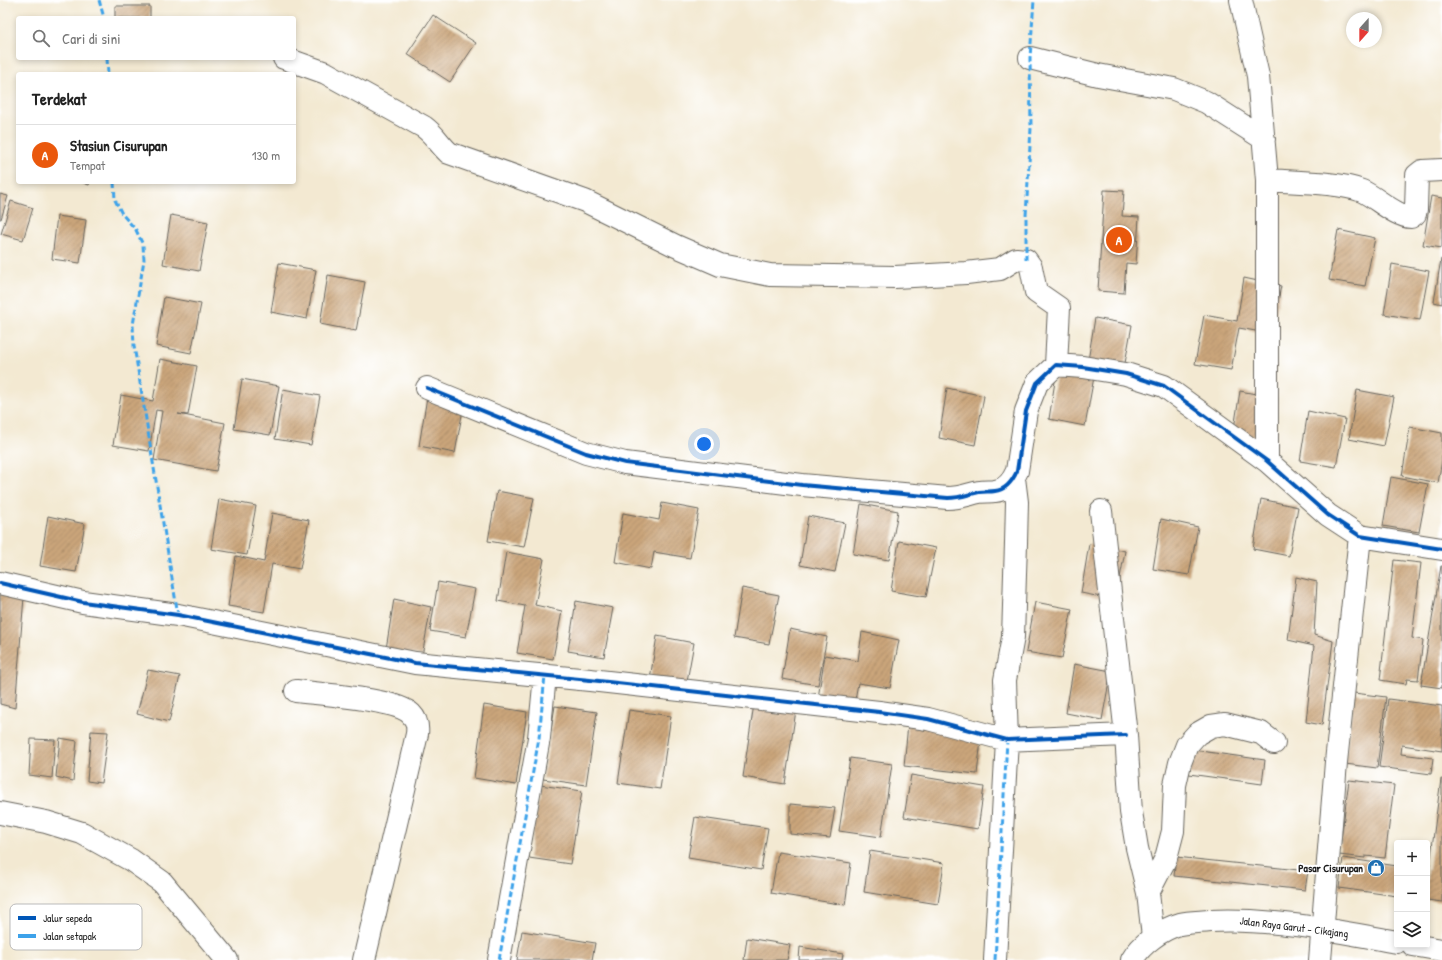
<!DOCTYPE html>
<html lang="id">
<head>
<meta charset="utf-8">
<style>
  body { margin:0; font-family:"Patrick Hand",sans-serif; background:#f2f2f2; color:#222 }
  .controls { position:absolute; right:12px; bottom:12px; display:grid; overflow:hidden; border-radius:4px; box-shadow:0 2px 6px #0003 }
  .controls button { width:36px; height:36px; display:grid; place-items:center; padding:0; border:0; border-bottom:1px solid #e0e0e0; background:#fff; color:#222; font:20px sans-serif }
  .compass { position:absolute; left:1346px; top:12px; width:36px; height:36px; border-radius:50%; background:#fff; box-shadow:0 2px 6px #0003; rotate:201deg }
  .you { position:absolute; left:704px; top:444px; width:14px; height:14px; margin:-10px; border:3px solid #fff; border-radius:50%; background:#1a73e8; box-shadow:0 0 0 6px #1a73e833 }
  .badge { display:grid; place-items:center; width:26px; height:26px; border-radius:50%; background:#ea580c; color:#fff; font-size:13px; font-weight:700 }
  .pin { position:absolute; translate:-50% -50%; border:2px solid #fff; box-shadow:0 1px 4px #0006 }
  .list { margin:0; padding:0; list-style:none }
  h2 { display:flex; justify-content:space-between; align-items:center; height:52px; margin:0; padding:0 16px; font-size:17px }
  h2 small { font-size:13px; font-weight:400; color:#767676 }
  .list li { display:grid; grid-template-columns:26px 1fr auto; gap:12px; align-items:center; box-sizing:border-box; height:60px; padding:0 16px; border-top:1px solid #e0e0e0 }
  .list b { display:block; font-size:15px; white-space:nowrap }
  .list p { margin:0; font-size:13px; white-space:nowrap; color:#767676 }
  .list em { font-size:13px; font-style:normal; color:#767676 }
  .icon { flex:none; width:22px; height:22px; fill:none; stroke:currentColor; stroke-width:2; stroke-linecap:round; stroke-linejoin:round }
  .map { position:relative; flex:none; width:1442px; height:960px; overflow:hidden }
  .search { position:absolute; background:#fff; box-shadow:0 2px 6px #0003; left:16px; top:16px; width:280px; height:44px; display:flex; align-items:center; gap:10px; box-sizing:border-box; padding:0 14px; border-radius:4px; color:#767676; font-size:15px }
  .panel { position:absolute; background:#fff; box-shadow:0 2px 6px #0003; left:16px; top:72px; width:280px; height:112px; border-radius:4px }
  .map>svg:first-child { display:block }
  .building { fill:url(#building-hatch) }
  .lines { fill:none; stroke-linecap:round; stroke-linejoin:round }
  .minor-casing { stroke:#67645c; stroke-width:24 }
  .major-casing { stroke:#67645c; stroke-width:24 }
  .minor { stroke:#fff; stroke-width:22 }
  .major { stroke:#fff; stroke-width:22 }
  .quiet { stroke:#3da2ea; stroke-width:3; stroke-dasharray:6 3; stroke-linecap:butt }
  .cycleway-casing { stroke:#fff; stroke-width:6 }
  .cycleway { stroke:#0057b8; stroke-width:4 }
  .labels { text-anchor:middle; stroke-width:4; stroke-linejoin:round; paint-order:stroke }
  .poi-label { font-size:11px; font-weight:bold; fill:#1c1c1c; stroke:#fff; text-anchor:end }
  .street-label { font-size:11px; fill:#1c1c1c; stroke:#fff }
  .key { fill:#fff; stroke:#bbb; stroke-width:1 }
  .key-label { font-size:11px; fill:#1c1c1c }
</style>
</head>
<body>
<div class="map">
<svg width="1442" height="960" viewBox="0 0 1442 960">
  <defs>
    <pattern id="building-hatch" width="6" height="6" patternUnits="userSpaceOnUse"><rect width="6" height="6" fill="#cba67b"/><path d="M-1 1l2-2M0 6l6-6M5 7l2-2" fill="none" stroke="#a48664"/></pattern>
  </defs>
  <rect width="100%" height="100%" fill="#fff"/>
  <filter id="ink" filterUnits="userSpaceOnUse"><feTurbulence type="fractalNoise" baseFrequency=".025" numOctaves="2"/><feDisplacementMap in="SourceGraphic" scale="8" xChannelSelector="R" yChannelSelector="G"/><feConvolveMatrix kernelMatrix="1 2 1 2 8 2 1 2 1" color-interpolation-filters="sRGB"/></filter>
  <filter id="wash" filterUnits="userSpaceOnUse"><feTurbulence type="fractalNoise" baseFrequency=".012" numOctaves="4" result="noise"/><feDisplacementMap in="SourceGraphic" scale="16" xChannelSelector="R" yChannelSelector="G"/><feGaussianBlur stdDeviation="0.9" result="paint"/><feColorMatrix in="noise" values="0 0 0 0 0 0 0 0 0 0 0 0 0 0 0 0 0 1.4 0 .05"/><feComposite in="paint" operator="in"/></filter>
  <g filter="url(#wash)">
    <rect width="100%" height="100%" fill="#f3e9d2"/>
    <g id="blocks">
      <!-- building -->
      <path class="building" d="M115 6H150V18H115Z
        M433 15 476 43 450 82 407 54Z
        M81 182H90L89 185Z
        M1104 190 1124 191 1122 216 1139 217 1136 264 1126 263 1124 293 1098 291Z
        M0 194 8 196 1 219H0Z
        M1431 196 1442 198V248L1423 245Z
        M11 201 33 208 23 240 1 234Z
        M171 215 208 222 199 271 163 264Z
        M57 216 86 220 80 263 52 259Z
        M1338 230 1375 238 1365 286 1329 280Z
        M1441 259H1442V304L1434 302Z
        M279 263 316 270 307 319 271 312Z
        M1392 264 1429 271 1420 320 1384 314Z
        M328 275 365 282 356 331 320 324Z
        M1244 278 1281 286 1272 334 1239 328 1231 370 1195 364 1204 315 1237 321Z
        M164 297 201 304 191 353 156 346Z
        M1095 318 1132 325 1123 374 1087 367Z
        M160 359 197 366 188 415 178 414 225 423 216 471 154 460 162 411 156 410 149 451 113 445 121 395 153 401Z
        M1057 369 1094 377 1085 426 1049 419Z
        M242 379 279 386 270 435 234 429Z
        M947 388 984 396 975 445 939 438Z
        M283 389 320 396 311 445 275 439Z
        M1357 390 1394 397 1384 446 1349 439Z
        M1240 391 1277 398 1267 447 1232 441Z
        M427 397 464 404 455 453 419 446Z
        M1308 411 1345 419 1336 467 1300 461Z
        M1410 427 1442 433V460L1438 483 1402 476Z
        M1391 477 1428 484 1419 532 1383 526Z
        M497 491 534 498 524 547 488 541Z
        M219 499 256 506 247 555 211 549Z
        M1261 499 1298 507 1289 556 1253 549Z
        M662 503 699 510 690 558 654 552 651 569 615 562 623 513 659 520Z
        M861 504 898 511 889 560 853 554Z
        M272 513 309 520 300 569 272 564 264 612 228 606 236 556 264 562Z
        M48 516 85 524 76 572 40 566Z
        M808 516 845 523 835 572 800 565Z
        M1161 519 1198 527 1189 575 1153 569Z
        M899 541 936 548 926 597 891 591Z
        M1089 544 1125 551 1116 600 1081 593Z
        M506 552 544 559 535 605 562 611 553 659 517 653 525 606 498 601Z
        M1394 560 1421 563 1412 638 1423 640 1418 680 1407 679 1406 684 1380 680Z
        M1441 566H1442V688L1421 685Z
        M1296 577 1317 582 1314 635 1333 641 1322 725 1306 722 1314 646 1288 640Z
        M438 582 475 589 466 637 430 631Z
        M742 588 779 595 769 644 734 638Z
        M0 594 24 597 15 708 0 704Z
        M394 599 431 607 422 656 386 649Z
        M576 601 613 608 604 657 568 651Z
        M1035 602 1072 609 1062 658 1026 652Z
        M790 629 827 637 818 685 782 679Z
        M862 632 899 640 890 688 858 683 853 711 817 704 825 655 858 661Z
        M657 636 694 643 685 692 649 685Z
        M1074 664 1111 671 1102 720 1066 713Z
        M148 670 180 676 169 722 137 714Z
        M1354 693 1386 697 1377 768 1345 764Z
        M1388 699 1442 706V751L1402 745 1401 754 1433 758 1431 774 1379 767Z
        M754 704 796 710 785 784 743 777Z
        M484 705 527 712 516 785 474 778Z
        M555 706 597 712 586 785 543 779Z
        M629 710 671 716 660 789 618 783Z
        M908 724 982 732 977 774 904 766Z
        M91 731 108 732 101 783 87 781Z
        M60 738 77 741 73 781 56 777Z
        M31 739 55 740 52 778 29 775Z
        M1193 750 1265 760 1262 784 1189 774Z
        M850 758 892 764 881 837 839 831Z
        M911 775 984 787 978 829 904 817Z
        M1441 779H1442V902L1427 900V870H1429Z
        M1349 780 1394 785 1385 858 1365 856V858L1339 855Z
        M540 785 582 791 570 864 529 858Z
        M790 804 835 808 830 838 790 834Z
        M695 817 768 828 761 870 688 858Z
        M870 851 944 863 938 904 864 892Z
        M778 852 851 863 845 905 771 893Z
        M1176 857 1308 871 1305 890 1174 876Z
        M1343 858 1397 866V896L1339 888Z
        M522 931 595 943 592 960H517Z
        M747 938 790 945 787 960H744Z
        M800 947 843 954 842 960H799Z"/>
    </g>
  </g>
  <g filter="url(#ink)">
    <use href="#blocks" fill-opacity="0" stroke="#67645c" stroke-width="1"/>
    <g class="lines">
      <defs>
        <path id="minor" d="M1241 0 1258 76 1267 180V461
          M284 58 326 73 424 127C435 135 439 144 449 153L585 201 676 246 720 265 770 275 895 277 966 273 1000 269 1016 259 1026 260 1031 267 1036 292 1059 308 1056 365
          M1030 58 1098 75 1174 89 1206 102 1264 139
          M1267 180C1292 182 1340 182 1362 191 1376 197 1396 217 1411 217L1415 214 1416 209 1417 175 1422 171 1442 170
          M427 388 586 453 625 463 802 485 948 498C960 498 969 494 979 492 985 491 990 492 995 491 1006 490 1013 480 1017 471L1026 411 1037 383 1056 365 1083 367 1126 374 1164 386 1267 461 1328 515 1360 536 1442 549
          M1101 511 1126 735 1131 812 1137 848 1148 893 1153 937
          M0 583 83 602 178 615 415 663 590 680 879 712 928 719 1007 740 1126 735
          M296 691C319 694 397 699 411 714 417 720 418 726 417 734L364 960
          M1148 893 1166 858 1173 831 1175 785 1180 763 1187 745 1197 734 1211 726 1225 724 1261 733 1274 743
          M499 960 539 738 545 675
          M995 960 1007 740 1005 680 1013 637 1016 543 1017 502 1014 478
          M1320 960 1336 762 1360 536"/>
        <path id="major" d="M0 813 46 822 82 833 131 860 162 882 227 960
          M1413 945 1442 950
          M1132 960C1141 944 1162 929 1180 924 1189 922 1200 922 1210 921 1272 918 1336 931 1397 942"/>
      </defs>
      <!-- minor casing -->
      <use href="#minor" class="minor-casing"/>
      <!-- major casing -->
      <use href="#major" class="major-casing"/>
      <!-- minor -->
      <use href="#minor" class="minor"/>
      <!-- major -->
      <use href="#major" class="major"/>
      <!-- quiet -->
      <path class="quiet" d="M99 0 104 18
        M107 58 108 74
        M114 182 115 200 122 214 136 230 143 245 144 260 133 325 134 346 178 615
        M1026 260V216L1031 128 1030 58 1034 0
        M499 960 539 738 545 675
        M995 960 1007 740"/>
      <defs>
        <path id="cycleway" d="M427 388 586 453 625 463 802 485 948 498C960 498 969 494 979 492 985 491 990 492 995 491 1006 490 1013 480 1017 471L1026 411 1037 383 1056 365 1083 367 1126 374 1164 386 1267 461 1328 515 1360 536 1442 549
          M0 583 83 602 178 615 415 663 590 680 879 712 928 719 1007 740 1126 735"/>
      </defs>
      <!-- cycleway casing -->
      <use href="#cycleway" class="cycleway-casing"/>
      <!-- cycleway -->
      <use href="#cycleway" class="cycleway"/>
    </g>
  </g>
  <!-- icons -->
  <defs>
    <symbol id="shop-disc" viewBox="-11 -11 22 22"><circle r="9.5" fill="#1f6fb2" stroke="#fff"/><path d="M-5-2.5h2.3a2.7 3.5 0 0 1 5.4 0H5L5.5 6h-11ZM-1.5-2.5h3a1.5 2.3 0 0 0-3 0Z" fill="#fff"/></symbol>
  </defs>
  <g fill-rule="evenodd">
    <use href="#shop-disc" x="1366" y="858" width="20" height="20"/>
  </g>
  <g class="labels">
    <!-- poi labels -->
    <g class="poi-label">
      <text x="1363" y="872">Pasar Cisurupan</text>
    </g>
    <!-- street labels -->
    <g class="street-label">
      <text transform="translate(1294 927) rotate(7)" y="4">Jalan Raya Garut - Cikajang</text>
    </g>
  </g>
  <!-- legend -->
  <rect x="10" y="904" width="132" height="46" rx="6" class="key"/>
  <rect x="18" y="916" width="18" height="4" fill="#0057b8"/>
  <rect x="18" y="934" width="18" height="4" fill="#3da2ea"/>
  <g class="key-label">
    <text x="43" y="922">Jalur sepeda</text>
    <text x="43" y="940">Jalan setapak</text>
  </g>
</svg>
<div class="controls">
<button>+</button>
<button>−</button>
<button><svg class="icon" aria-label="layers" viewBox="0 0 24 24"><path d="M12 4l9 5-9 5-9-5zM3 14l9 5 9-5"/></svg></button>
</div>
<svg class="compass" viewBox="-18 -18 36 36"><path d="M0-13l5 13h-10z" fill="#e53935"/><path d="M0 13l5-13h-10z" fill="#767676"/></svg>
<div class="you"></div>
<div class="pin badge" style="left:1119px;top:240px">A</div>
<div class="search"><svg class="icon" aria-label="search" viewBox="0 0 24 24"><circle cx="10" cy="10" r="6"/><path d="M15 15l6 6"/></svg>Cari di sini</div>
<section class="panel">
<h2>Terdekat<small></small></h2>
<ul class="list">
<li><span class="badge">A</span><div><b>Stasiun Cisurupan</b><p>Tempat</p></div><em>130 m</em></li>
</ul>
</section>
</div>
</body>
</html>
